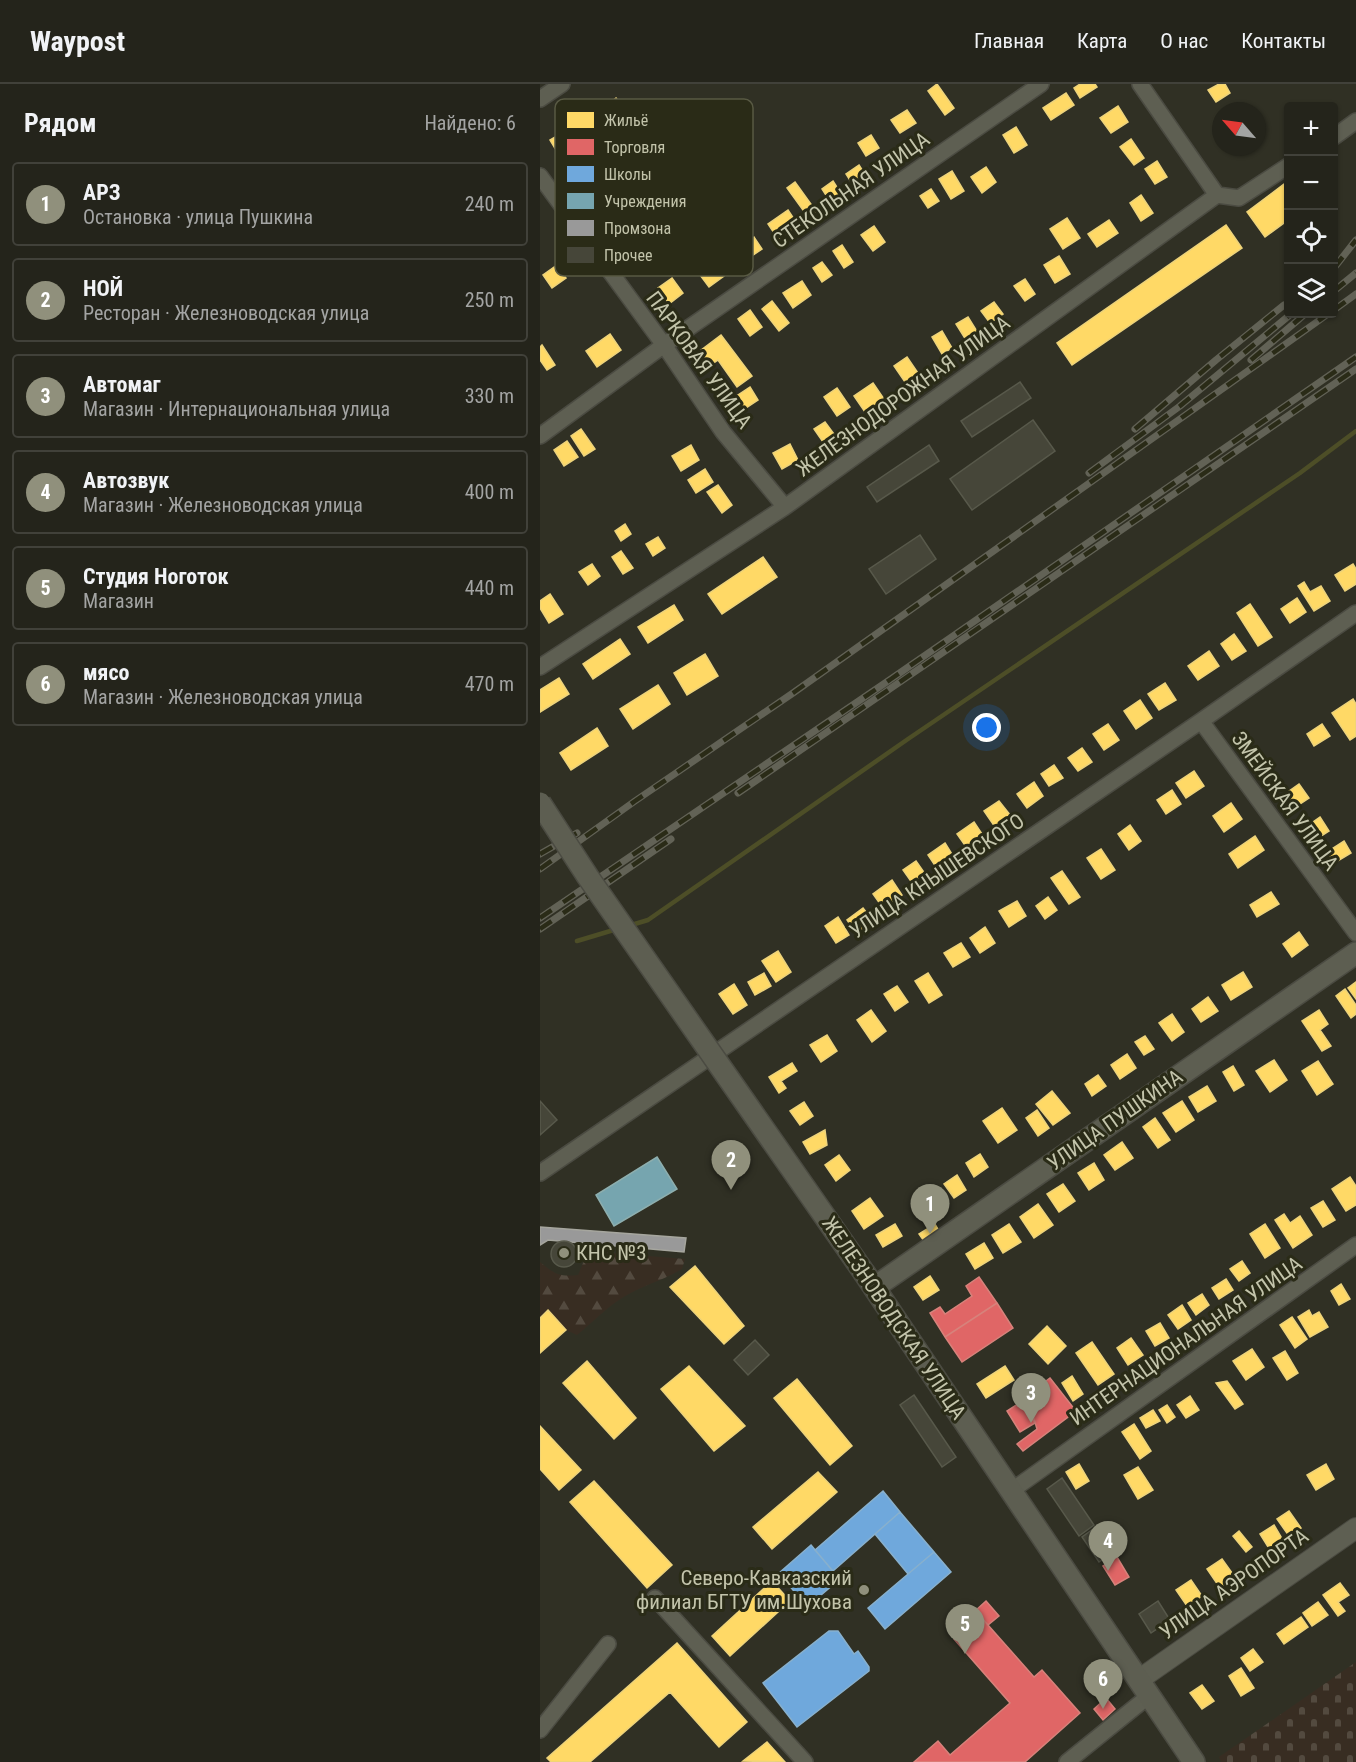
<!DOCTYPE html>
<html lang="ru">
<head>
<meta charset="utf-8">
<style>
  body { margin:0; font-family:"Roboto Condensed",sans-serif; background:#2c2c24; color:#f1f3f6 }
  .controls { position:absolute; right:18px; top:18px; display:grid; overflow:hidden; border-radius:6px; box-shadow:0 2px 4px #0004 }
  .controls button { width:54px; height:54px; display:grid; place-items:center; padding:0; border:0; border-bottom:2px solid #41413a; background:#24241b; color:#f1f3f6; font:30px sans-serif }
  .compass { position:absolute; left:672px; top:18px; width:54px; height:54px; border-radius:50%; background:#24241b; box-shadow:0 2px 4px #0004; rotate:298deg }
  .you { position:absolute; left:447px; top:644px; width:21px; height:21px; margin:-15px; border:4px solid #fff; border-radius:50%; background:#1a73e8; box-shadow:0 0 0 9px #1a73e833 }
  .badge { display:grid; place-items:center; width:39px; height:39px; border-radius:50%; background:#90907c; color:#fff; font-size:20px; font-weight:700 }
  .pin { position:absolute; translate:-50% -50px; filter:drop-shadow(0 2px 3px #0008) }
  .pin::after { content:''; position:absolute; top:32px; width:21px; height:18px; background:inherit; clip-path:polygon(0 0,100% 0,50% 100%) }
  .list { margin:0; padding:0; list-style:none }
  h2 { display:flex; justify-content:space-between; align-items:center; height:78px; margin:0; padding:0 24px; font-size:26px }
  h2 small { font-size:20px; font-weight:400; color:#a3a4a3 }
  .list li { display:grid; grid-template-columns:39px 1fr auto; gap:18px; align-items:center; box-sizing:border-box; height:84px; margin:0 12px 12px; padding:0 12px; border:2px solid #41413a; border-radius:6px }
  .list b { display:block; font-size:22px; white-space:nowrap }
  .list p { margin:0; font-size:20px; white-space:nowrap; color:#a3a4a3 }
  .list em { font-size:20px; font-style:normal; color:#a3a4a3 }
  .icon { flex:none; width:33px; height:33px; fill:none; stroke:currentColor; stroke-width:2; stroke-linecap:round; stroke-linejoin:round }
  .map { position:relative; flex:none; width:816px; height:1678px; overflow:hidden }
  header { display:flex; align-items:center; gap:36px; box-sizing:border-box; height:84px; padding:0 30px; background:#24241b; border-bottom:2px solid #41413a }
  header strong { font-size:28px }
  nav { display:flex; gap:33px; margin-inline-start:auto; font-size:21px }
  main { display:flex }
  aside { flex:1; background:#24241b }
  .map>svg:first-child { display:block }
  .forest { fill:url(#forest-firs) }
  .cemetery { fill:url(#cemetery-stones) }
  .homes { fill:#ffd966; stroke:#edd37b; stroke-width:1.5 }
  .shops { fill:#e06666; stroke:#d7827b; stroke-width:1.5 }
  .schools { fill:#6fa8dc; stroke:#88b0cd; stroke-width:1.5 }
  .public { fill:#76a5af; stroke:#8daeae; stroke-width:1.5 }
  .industry { fill:#999; stroke:#a6a69e; stroke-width:1.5 }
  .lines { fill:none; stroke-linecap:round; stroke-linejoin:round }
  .stream { stroke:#4d4e27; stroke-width:4.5 }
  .building { fill:#464639; stroke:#58594b; stroke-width:1.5 }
  .minor-casing { stroke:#4b4b42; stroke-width:18 }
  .tertiary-casing { stroke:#4b4b42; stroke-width:22 }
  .secondary-casing { stroke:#4b4b42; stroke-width:24 }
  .minor { stroke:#5e5f52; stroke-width:15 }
  .tertiary { stroke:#5e5f52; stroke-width:20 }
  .secondary { stroke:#5d5e51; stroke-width:21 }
  .rail-casing { stroke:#626256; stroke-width:7 }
  .rail { stroke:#2a2b17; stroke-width:4.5; stroke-dasharray:14; stroke-linecap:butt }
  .secondary-bridge-casing { stroke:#4b4b42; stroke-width:24; stroke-linecap:butt }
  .secondary-bridge { stroke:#5d5e51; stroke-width:21 }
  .poi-dot { fill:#90907c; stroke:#2a2b17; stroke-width:2 }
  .labels { text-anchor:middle; stroke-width:6; stroke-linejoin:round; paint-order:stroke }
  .street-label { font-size:21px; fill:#c3c4ab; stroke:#2a2b17 }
  .poi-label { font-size:21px; fill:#c3c4ab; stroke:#2a2b17; text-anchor:start }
  .key { fill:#2a2b17; stroke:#585943; stroke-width:1.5 }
  .key-label { font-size:16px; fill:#c3c4ab }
</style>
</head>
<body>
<header>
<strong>Waypost</strong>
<nav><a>Главная</a><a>Карта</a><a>О нас</a><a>Контакты</a></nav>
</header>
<main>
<aside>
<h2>Рядом<small>Найдено: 6</small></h2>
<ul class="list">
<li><span class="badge">1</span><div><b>АРЗ</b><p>Остановка · улица Пушкина</p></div><em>240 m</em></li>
<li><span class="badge">2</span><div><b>НОЙ</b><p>Ресторан · Железноводская улица</p></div><em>250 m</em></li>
<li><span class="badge">3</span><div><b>Автомаг</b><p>Магазин · Интернациональная улица</p></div><em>330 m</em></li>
<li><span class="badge">4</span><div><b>Автозвук</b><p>Магазин · Железноводская улица</p></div><em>400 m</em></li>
<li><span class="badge">5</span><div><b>Студия Ноготок</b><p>Магазин</p></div><em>440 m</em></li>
<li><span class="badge">6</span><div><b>мясо</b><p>Магазин · Железноводская улица</p></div><em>470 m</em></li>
</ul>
</aside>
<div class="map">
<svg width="816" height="1678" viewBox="0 0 816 1678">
  <defs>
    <pattern id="forest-firs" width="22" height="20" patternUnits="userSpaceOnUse" patternTransform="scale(1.5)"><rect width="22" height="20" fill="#382d22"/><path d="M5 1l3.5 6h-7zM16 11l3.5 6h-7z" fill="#534a3f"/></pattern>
    <pattern id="cemetery-stones" width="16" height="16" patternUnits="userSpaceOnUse" patternTransform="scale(1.5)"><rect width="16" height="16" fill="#382d22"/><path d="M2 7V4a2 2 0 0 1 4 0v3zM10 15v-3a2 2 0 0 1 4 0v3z" fill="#534a3f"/></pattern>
  </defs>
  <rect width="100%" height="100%" fill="#303024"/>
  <!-- forest -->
  <path class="forest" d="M48 1167 145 1175 142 1185C122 1197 101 1202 82 1214 66 1224 52 1239 37 1251L26 1246 8 1227 0 1234V1178C15 1190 18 1193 38 1191Z"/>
  <!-- cemetery -->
  <path class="cemetery" d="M816 1578V1678H681L679 1673Z"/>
  <!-- homes -->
  <path class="homes" d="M397 0 414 24 405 31 388 7Z
    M540 0H555L557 3 540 14 534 4Z
    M679 0H685L690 9 676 18 668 6Z
    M526 9 534 21 511 36 503 24Z
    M76 14 86 27 77 34 67 21Z
    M578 22 588 38 571 49 560 34Z
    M367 26 376 39 360 49 351 36Z
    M476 43 487 61 474 69 463 51Z
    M27 46 39 66 22 76 10 56Z
    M331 51 339 64 326 72 318 59Z
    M591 55 604 74 594 81 580 63Z
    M617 77 627 93 615 100 605 85Z
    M319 81 326 92 313 101 306 90Z
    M446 83 456 98 442 109 431 93Z
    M412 87 424 107 411 115 399 95Z
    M293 97 302 111 291 119 282 105Z
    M748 97V136L725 153 707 128Z
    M255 98 276 127 268 133 247 104Z
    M391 105 399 117 388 124 380 112Z
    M601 111 613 129 601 137 590 119Z
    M248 126 258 141 238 155 228 140Z
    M527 134 540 154 523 165 510 145Z
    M569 136 578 149 557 163 548 150Z
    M686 141 702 164 532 281 517 259Z
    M334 142 345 158 333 167 321 151Z
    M190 148 200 163 214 153 222 165 197 182 179 155Z
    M302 161 313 178 304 184 293 167Z
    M519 172 530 190 515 199 504 181Z
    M173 176 184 192 169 203 157 187Z
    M282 178 292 191 282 198 273 184Z
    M17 181 26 194 12 204 3 191Z
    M132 194 143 209 129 220 118 204Z
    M485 195 495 210 485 217 474 202Z
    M262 197 271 211 253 224 243 209Z
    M232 217 249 239 239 247 222 225Z
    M454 218 463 230 450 239 441 227Z
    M210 226 222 243 210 252 198 235Z
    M428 233 438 249 426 256 416 240Z
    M402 247 412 264 402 270 392 253Z
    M70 250 81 266 57 283 46 267Z
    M181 251 212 292 197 303 178 276 171 281 160 267Z
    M2 261 15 281 7 286 0 276V263Z
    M367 273 378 289 365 298 354 282Z
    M333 299 344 315 325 328 314 312Z
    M210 303 218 316 203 326 195 313Z
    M297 304 310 323 297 332 284 313Z
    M285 338 294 350 283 358 274 345Z
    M41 345 55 365 44 372 31 352Z
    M27 357 38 373 24 382 14 366Z
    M250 360 258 376 242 385 233 369Z
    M151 361 159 376 141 387 132 372Z
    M165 385 173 398 156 409 148 396Z
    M178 401 192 421 182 429 167 408Z
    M85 440 91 450 81 457 75 447Z
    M118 453 125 464 113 472 106 460Z
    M81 467 93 484 83 490 72 473Z
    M223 473 237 493 182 530 168 510Z
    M52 480 60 492 48 501 39 488Z
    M813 480 816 485V500L805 507 795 491Z
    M764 498 770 508 781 502 790 517 774 527 758 502Z
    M10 510 23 530 9 539 0 524V517Z
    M757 514 766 528 750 539 741 525Z
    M710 520 732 553 718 562 697 529Z
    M134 521 143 536 108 559 98 543Z
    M694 550 706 567 692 576 681 560Z
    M80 555 90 570 53 595 43 580Z
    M669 567 679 582 658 596 648 582Z
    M165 570 178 592 147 611 134 589Z
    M19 594 29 610 0 628V606Z
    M625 599 636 616 619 626 608 610Z
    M118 601 130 620 93 645 80 625Z
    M813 615 816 620V652L810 656 792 629Z
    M600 616 612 634 596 645 584 627Z
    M568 640 579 656 564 666 553 650Z
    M782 640 790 652 774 662 767 650Z
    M57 644 68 662 31 686 20 669Z
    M542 664 552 678 538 687 528 674Z
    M514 681 523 694 509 702 501 690Z
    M654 687 664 702 646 714 636 699Z
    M494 698 503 712 487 724 477 710Z
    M759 700 769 714 754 724 745 710Z
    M632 706 641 720 626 730 617 716Z
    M459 717 471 732 455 743 444 727Z
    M691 719 702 735 684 748 673 732Z
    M780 733 789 747 775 756 766 743Z
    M434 738 446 756 429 767 417 750Z
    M590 741 601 757 589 766 578 750Z
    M715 752 724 766 698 784 689 770Z
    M804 757 811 769 791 781 784 770Z
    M405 759 415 775 398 786 388 771Z
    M561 765 575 786 561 795 547 774Z
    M376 777 388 794 375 803 363 786Z
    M522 787 540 813 529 820 511 794Z
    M352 796 362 811 343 824 333 810Z
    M731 808 739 820 717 833 710 821Z
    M508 813 517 826 505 835 496 822Z
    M477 817 486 832 469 843 459 827Z
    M323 824 333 837 316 849 307 836Z
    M298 833 309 851 296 859 285 842Z
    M445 843 455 859 440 869 430 854Z
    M759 848 768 861 752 873 743 860Z
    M421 859 430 873 413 883 404 869Z
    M238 867 251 888 236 898 222 877Z
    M703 888 712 903 691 916 682 901Z
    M224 889 231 902 215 911 208 898Z
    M388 889 402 911 389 919 375 897Z
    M816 898V915L808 904Z
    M194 900 207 921 193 930 179 910Z
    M357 902 368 918 355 927 344 910Z
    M805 905 816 921V930L811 934 796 912Z
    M668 913 678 927 661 938 652 925Z
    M331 926 346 947 332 958 317 936Z
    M779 926 788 940 780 946 791 962 782 967 762 937Z
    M632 930 644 948 632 957 619 939Z
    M287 951 297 967 281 978 270 961Z
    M605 952 614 965 604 971 595 958Z
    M587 970 596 984 580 995 571 981Z
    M734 976 747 996 730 1008 716 987Z
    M778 977 793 1000 777 1011 762 987Z
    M252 979 257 987 241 997 246 1004 239 1009 229 993Z
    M693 982 704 1001 694 1007 683 988Z
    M558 991 566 1002 552 1012 545 1000Z
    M667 1002 676 1017 658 1028 649 1013Z
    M512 1007 530 1029 513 1041 496 1020Z
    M642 1017 654 1036 636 1048 623 1029Z
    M264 1018 273 1032 260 1041 250 1027Z
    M462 1024 477 1046 458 1059 443 1037Z
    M497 1026 509 1044 498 1052 486 1034Z
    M615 1034 630 1056 618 1064 603 1043Z
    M285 1046 287 1061 270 1070 263 1058Z
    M582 1058 593 1074 575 1086 564 1071Z
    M440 1070 448 1083 434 1093 426 1079Z
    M299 1071 310 1086 296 1097 285 1081Z
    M554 1079 564 1096 549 1106 538 1089Z
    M417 1091 426 1106 414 1114 404 1100Z
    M810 1093 816 1102V1121L806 1127 792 1105Z
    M523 1100 535 1117 519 1128 507 1110Z
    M393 1110 402 1124 385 1135 376 1121Z
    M330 1114 343 1132 324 1145 312 1127Z
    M783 1117 795 1136 783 1143 771 1124Z
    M498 1120 513 1141 494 1154 480 1133Z
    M744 1130 750 1139 760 1132 772 1151 753 1164 735 1136Z
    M355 1140 362 1152 343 1163 336 1151Z
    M395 1140 399 1147 384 1157 379 1150Z
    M469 1140 481 1158 463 1169 452 1151Z
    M725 1140 740 1164 725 1174 710 1150Z
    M444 1159 453 1174 435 1185 426 1170Z
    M702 1177 710 1189 699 1197 690 1185Z
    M155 1182 204 1242 184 1260 130 1203Z
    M390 1192 399 1206 383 1216 374 1203Z
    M686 1195 693 1206 679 1215 672 1204Z
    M801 1200 810 1215 799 1221 791 1207Z
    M662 1210 669 1221 656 1231 648 1219Z
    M642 1221 651 1236 638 1245 628 1231Z
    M8 1226 26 1246 0 1269V1234Z
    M769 1226 772 1232 779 1228 788 1243 770 1253 758 1233Z
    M752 1233 767 1255 755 1264 740 1241Z
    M620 1239 629 1254 615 1262 606 1247Z
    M507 1242 526 1262 508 1280 489 1260Z
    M591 1254 603 1271 588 1281 577 1264Z
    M552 1258 574 1290 558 1301 536 1269Z
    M712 1265 724 1283 706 1296 693 1277Z
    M745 1267 758 1289 747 1296 733 1274Z
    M47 1277 96 1334 74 1355 23 1299Z
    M149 1282 205 1342 174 1367 121 1305Z
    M465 1282 474 1296 446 1314 437 1300Z
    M532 1292 543 1310 533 1317 522 1299Z
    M257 1295 312 1362 290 1381 234 1314Z
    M687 1297 703 1320 695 1325 676 1299Z
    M650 1312 659 1326 646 1334 637 1321Z
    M627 1321 635 1333 627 1339 619 1326Z
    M613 1326 620 1337 606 1344 600 1334Z
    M594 1340 611 1367 600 1375 582 1348Z
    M0 1342 41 1386 19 1406 0 1385Z
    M539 1380 549 1397 536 1405 526 1388Z
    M786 1380 794 1395 776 1406 767 1391Z
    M598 1383 613 1406 598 1415 584 1391Z
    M278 1388 297 1408 232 1465 213 1443Z
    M54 1397 132 1481 107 1504 30 1418Z
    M749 1427 761 1444 749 1452 737 1435Z
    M734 1441 744 1458 730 1466 720 1450Z
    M699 1447 712 1463 706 1468 693 1452Z
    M682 1475 695 1493 680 1504 667 1485Z
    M651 1496 662 1512 647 1522 636 1506Z
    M232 1497 250 1517 190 1572 172 1552Z
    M800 1499 809 1511 798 1518 805 1527 798 1532 783 1511Z
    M778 1518 788 1531 772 1542 763 1529Z
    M761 1533 768 1543 744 1560 737 1550Z
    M137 1559 207 1638 179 1663 130 1608 50 1678H11L7 1674Z
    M713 1565 723 1578 710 1587 701 1574Z
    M701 1584 714 1604 701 1612 689 1592Z
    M662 1601 674 1617 662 1625 650 1609Z
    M227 1658 245 1678 203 1677Z"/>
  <!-- shops -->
  <path class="shops" d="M439 1193 457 1219 405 1253 390 1229 400 1223 405 1230 432 1212 426 1202Z
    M457 1219 473 1244 422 1278 405 1253Z
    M510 1294 536 1327 483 1367 477 1360 497 1345 487 1311Z
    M481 1318 495 1339 480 1348 467 1327Z
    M577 1473 589 1493 575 1501 563 1482Z
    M446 1517 459 1532 448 1541 435 1527Z
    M440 1532 494 1593 502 1586 540 1629 485 1678H374L398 1657 410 1671 470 1619 414 1555Z
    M566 1614 575 1625 563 1636 554 1625Z"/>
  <!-- schools -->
  <path class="schools" d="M343 1407 360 1428 293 1487 275 1466Z
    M360 1428 394 1468 368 1490 335 1450Z
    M271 1461 296 1491 295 1499 267 1523 239 1489Z
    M394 1468 411 1488 345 1545 328 1524Z
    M289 1547H298L314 1570 318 1567 329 1583V1587L257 1643 223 1599Z"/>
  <!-- public -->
  <path class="public" d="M117 1073 137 1105 74 1142 56 1111Z"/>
  <!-- industry -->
  <path class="industry" d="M0 1143 146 1154 144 1168 8 1156 0 1161Z"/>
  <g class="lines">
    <!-- stream -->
    <path class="stream" d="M88 842 108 836 368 655 760 389 816 347
      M37 857 77 845"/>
  </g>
  <!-- building -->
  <path class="building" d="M480 298 491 314 432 353 421 337Z
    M493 336 515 367 432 426 410 395Z
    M389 361 399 377 337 418 327 403Z
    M380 451 396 475 346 510 329 485Z
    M0 1017 17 1036 0 1051Z
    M11 1170a13 13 0 1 1 26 0a13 13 0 1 1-26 0Z
    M215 1256 229 1271 208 1291 194 1276Z
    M374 1311 416 1373 402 1383 360 1321Z
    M522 1394 554 1441 539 1452 507 1405Z
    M559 1441 576 1466 559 1478 542 1453Z
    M618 1517 630 1536 611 1549 599 1530Z"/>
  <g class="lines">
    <defs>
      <path id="minor" d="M600 0 677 111
        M0 15 22 0
        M794 53 816 37
        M0 92 124 261 183 348 245 423
        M0 352 124 261 501 0
        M0 583 245 423 677 111 699 114 748 82
        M661 637 816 849
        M0 1089 661 637 816 529
        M471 1407 816 1161
        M115 1514 265 1678
        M0 1646 68 1560
        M527 1678 610 1611"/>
      <path id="tertiary" d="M600 1595 816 1444"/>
      <path id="secondary" d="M325 1190 654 1678
        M335 1203 816 869"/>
    </defs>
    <!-- minor casing -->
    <use href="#minor" class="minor-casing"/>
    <!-- tertiary casing -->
    <use href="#tertiary" class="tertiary-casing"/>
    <!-- secondary casing -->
    <use href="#secondary" class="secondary-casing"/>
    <!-- minor -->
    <use href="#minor" class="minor"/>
    <!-- tertiary -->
    <use href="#tertiary" class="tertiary"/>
    <!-- secondary -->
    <use href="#secondary" class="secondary"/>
    <defs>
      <path id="rail" d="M794 184 816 156
        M794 207 816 189
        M794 226 816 210
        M711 276 765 230
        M595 345 676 276 744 221
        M549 389 640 322 751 230
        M198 709 816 285
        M0 770 37 749
        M0 785 95 717 253 609 788 230
        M0 834 351 595 816 273
        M0 845 131 755"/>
    </defs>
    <!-- rail casing -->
    <use href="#rail" class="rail-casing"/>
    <!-- rail -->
    <use href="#rail" class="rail"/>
    <defs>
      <path id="secondary-bridge" d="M0 719 48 793 325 1190"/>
    </defs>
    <!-- secondary-bridge casing -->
    <use href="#secondary-bridge" class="secondary-bridge-casing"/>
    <!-- secondary-bridge -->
    <use href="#secondary-bridge" class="secondary-bridge"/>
  </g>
  <!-- markers -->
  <g class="poi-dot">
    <circle cx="24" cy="1169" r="6"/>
    <circle cx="324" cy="1506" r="6"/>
  </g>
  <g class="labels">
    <!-- street labels -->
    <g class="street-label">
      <text transform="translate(311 106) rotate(-35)" y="7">СТЕКОЛЬНАЯ УЛИЦА</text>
      <text transform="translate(159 276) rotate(54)" y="7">ПАРКОВАЯ УЛИЦА</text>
      <text transform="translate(363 312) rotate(-36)" y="7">ЖЕЛЕЗНОДОРОЖНАЯ УЛИЦА</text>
      <text transform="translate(745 717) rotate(54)" y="7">ЗМЕЙСКАЯ УЛИЦА</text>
      <text transform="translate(397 792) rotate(-34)" y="7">УЛИЦА КНЫШЕВСКОГО</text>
      <text transform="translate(575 1036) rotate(-35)" y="7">УЛИЦА ПУШКИНА</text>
      <text transform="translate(354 1234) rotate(56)" y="7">ЖЕЛЕЗНОВОДСКАЯ УЛИЦА</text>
      <text transform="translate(646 1257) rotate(-35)" y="7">ИНТЕРНАЦИОНАЛЬНАЯ УЛИЦА</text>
      <text transform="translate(694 1500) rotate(-35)" y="7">УЛИЦА АЭРОПОРТА</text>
    </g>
    <!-- poi labels -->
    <g class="poi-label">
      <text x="36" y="1176">КНС №3</text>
      <text x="312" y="1501" text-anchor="end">Северо-Кавказский<tspan x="312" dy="24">филиал БГТУ им.Шухова</tspan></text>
    </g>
  </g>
  <!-- legend -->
  <rect x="15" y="15" width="198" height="177" rx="9" class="key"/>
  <rect x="27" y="28" width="27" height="16" fill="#ffd966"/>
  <rect x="27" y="55" width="27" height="16" fill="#e06666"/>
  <rect x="27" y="82" width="27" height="16" fill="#6fa8dc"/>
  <rect x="27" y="109" width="27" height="16" fill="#76a5af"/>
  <rect x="27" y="136" width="27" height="16" fill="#999"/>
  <rect x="27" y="163" width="27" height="16" fill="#464639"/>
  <g class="key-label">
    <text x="64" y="42">Жильё</text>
    <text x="64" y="69">Торговля</text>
    <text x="64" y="96">Школы</text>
    <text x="64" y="123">Учреждения</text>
    <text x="64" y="150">Промзона</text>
    <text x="64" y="177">Прочее</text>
  </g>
</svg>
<div class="controls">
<button>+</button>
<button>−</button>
<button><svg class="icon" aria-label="locate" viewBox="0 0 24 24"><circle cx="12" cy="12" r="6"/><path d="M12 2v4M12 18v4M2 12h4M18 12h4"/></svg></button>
<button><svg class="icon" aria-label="layers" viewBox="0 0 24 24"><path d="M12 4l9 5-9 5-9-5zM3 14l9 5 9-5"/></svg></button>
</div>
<svg class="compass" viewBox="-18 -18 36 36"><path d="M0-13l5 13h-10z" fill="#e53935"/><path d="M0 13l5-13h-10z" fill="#a3a4a3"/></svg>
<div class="you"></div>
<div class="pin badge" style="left:390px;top:1150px">1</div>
<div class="pin badge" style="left:191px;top:1106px">2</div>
<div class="pin badge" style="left:491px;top:1339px">3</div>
<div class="pin badge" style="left:568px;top:1487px">4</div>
<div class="pin badge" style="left:425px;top:1570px">5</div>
<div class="pin badge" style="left:563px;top:1625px">6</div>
</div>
</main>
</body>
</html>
